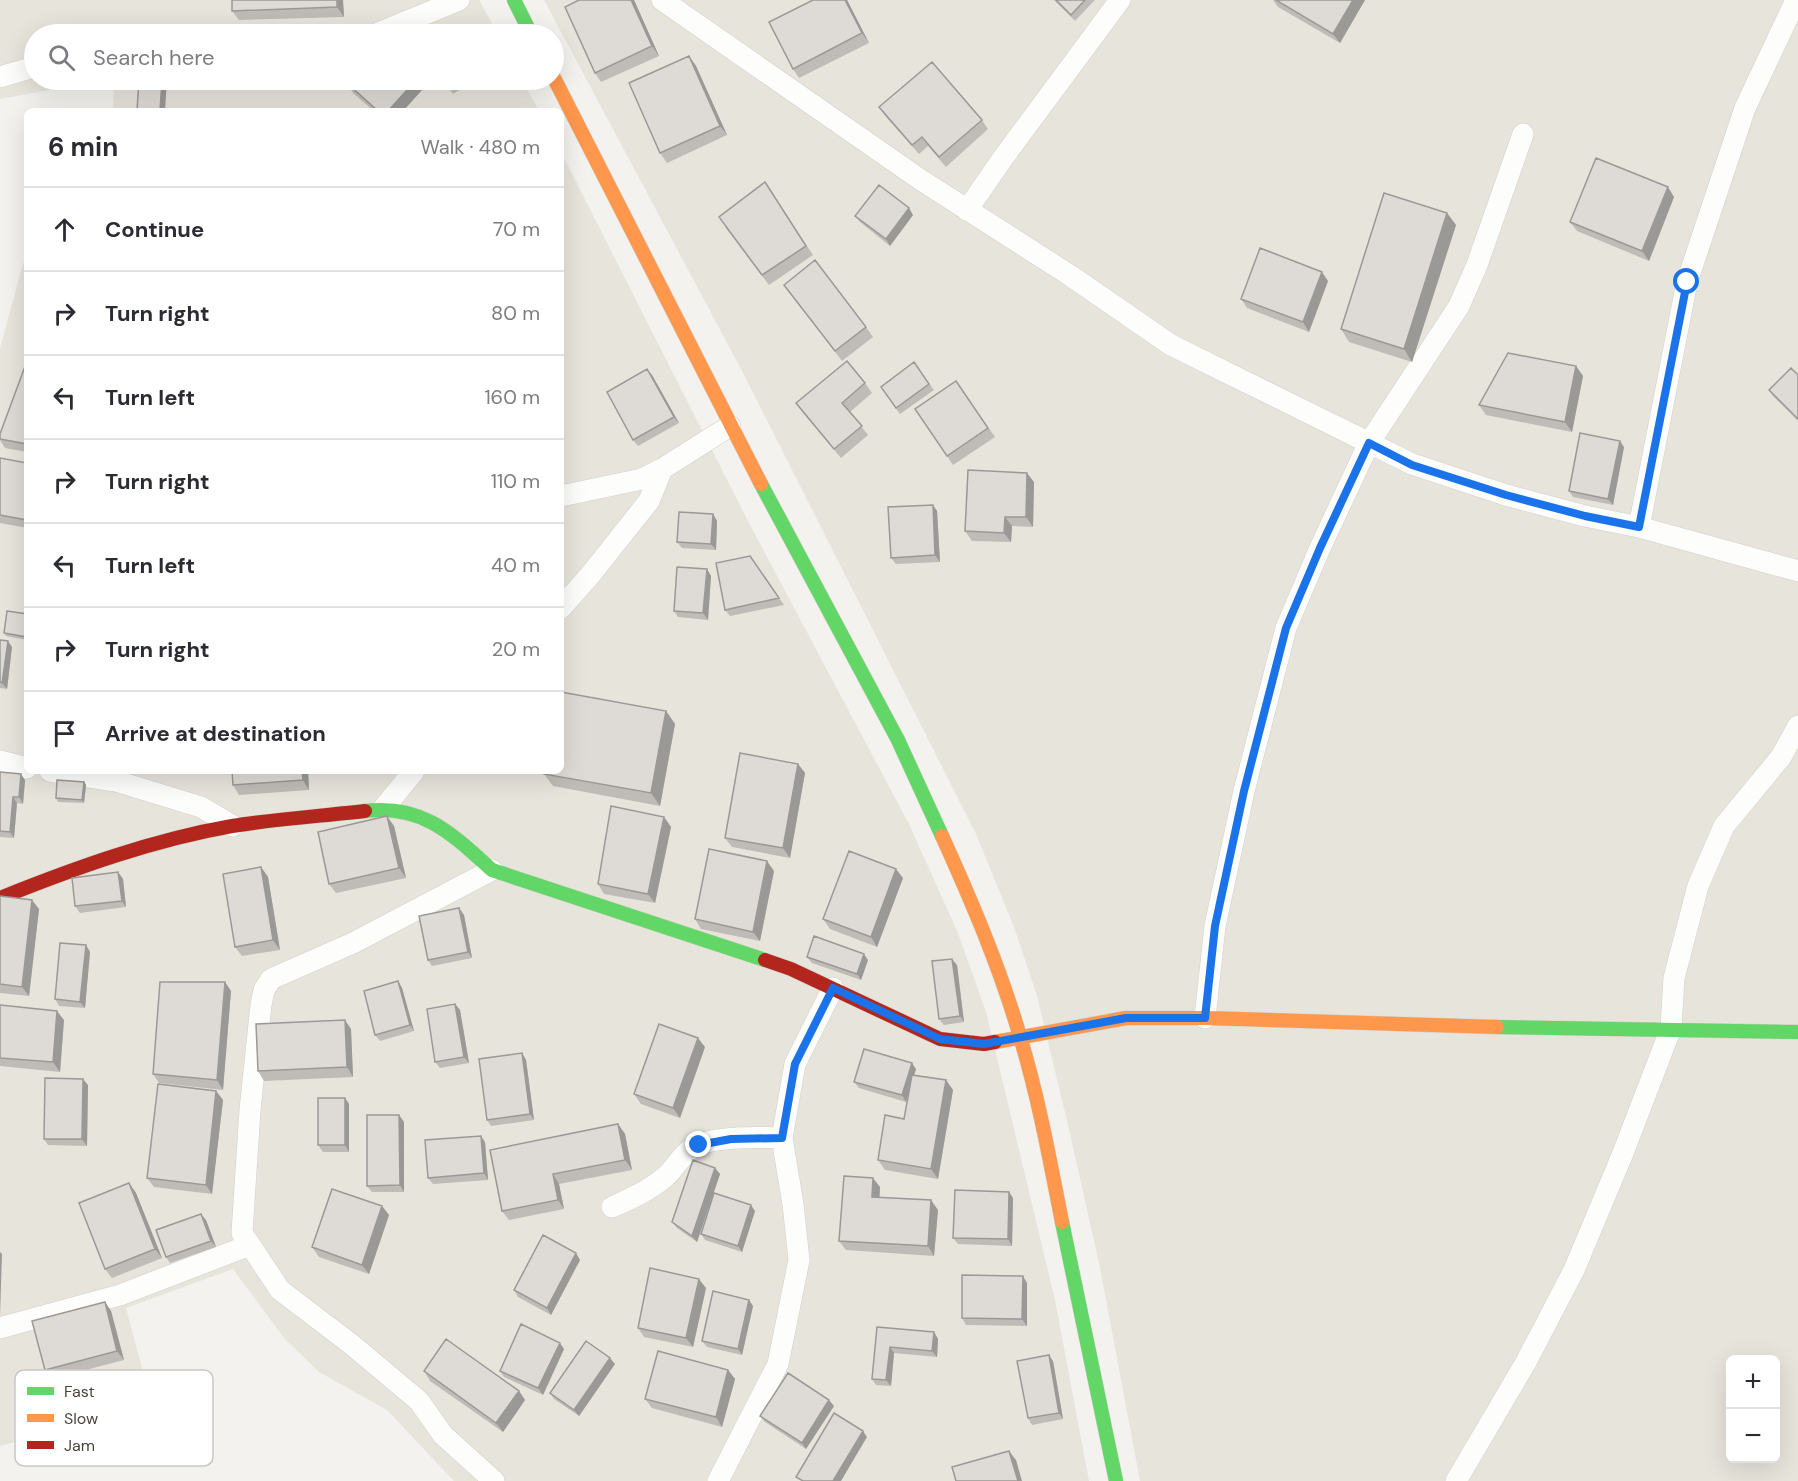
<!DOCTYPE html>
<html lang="en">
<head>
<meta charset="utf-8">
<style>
  body { margin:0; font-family:"DM Sans",sans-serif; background:#f7f7f7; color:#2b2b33 }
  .controls { position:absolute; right:18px; bottom:18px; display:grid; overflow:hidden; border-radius:9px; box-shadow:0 6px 24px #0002 }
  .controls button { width:54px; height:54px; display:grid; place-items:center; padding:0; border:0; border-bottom:2px solid #e1e1e2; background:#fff; color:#2b2b33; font:30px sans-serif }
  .stop { position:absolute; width:18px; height:18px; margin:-14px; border:4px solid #1a73e8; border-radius:50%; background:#fff }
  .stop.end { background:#1a73e8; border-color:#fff; box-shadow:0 2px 6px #0008 }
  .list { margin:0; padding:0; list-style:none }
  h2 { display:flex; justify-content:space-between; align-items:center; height:78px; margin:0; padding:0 24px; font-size:26px }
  h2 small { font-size:20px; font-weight:400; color:#7c7c81 }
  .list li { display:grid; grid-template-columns:39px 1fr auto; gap:18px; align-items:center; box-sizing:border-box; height:84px; padding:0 24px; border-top:2px solid #e1e1e2 }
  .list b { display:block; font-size:22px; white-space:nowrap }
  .list em { font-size:20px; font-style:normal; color:#7c7c81 }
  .icon { flex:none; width:33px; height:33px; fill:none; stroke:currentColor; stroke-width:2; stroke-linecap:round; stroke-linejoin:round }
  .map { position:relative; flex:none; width:1798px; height:1481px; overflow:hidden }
  .search { position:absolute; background:#fff; box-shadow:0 6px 24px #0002; left:24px; top:24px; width:540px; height:66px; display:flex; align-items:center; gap:15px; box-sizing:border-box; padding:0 21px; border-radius:33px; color:#7c7c81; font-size:22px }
  .panel { position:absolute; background:#fff; box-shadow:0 6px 24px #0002; left:24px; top:108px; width:540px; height:666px; border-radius:9px }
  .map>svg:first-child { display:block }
  .residential { fill:#e7e4dc; fill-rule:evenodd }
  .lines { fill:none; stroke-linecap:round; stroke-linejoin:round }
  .street-casing { stroke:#d2d0cb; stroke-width:22 }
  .fast-casing { stroke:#d3cfc5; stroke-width:15 }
  .slow-casing { stroke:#d3cfc5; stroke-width:15 }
  .jam-casing { stroke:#d3cfc5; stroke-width:15 }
  .street { stroke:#fdfdfc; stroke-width:21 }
  .fast { stroke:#63d668; stroke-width:14 }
  .slow { stroke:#ff974d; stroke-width:14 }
  .jam { stroke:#b3261e; stroke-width:14 }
  .wall { fill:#bfbcb8 }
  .shaded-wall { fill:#9b9996 }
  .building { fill:#dedbd6; stroke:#9b9996; stroke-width:1.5 }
  .route { stroke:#1a73e8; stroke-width:8 }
  .key { fill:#fff; stroke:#c9c7c4; stroke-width:1.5 }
  .key-label { font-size:16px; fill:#4b4439 }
</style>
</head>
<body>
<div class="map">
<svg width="1798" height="1481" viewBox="0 0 1798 1481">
  <rect width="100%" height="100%" fill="#f4f2ee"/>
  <!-- residential -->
  <path class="residential" d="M0 0H479L498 34H34V80H522L539 111H113L114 85 88 83 0 99Z
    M544 0H1798V1481H1140L1100 1268 1068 1125 1037 996 1014 927 976 834 742 371ZM1730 1360H1776V1458H1730Z
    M561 152 750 525 909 824 958 933 986 1012 1055 1300 1089 1481H454L387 1410 319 1372 284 1338 233 1269 126 1308 152 1405 0 1446V349L23 263 27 264V771H561Z"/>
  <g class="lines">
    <defs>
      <path id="street" d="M662 0 921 180 1071 276 1171 345 1412 464 1506 495 1585 516 1639 527 1798 571
        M376 34 459 0
        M0 77 34 67
        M967 210 1003 158 1120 0
        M561 496 642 479 662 469 730 426
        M1639 527 1687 282 1745 108 1796 0
        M561 608 591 574 649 501 662 469
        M0 761 27 768
        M50 771 116 781 201 807 233 826
        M383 809 414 771
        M492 870 353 943 271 979 264 990 261 1005 250 1110 242 1233 280 1290 351 1344 419 1401 443 1435 494 1481
        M1205 1018 1215 926 1244 791 1286 628 1320 548 1369 443 1459 306 1477 265 1523 134
        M612 1207C630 1199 650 1190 665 1177 677 1167 682 1152 698 1145 719 1136 759 1137 782 1138
        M0 1328 120 1295 250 1245
        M718 1481 778 1364 799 1260 793 1204 782 1138 795 1064 833 988
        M1456 1481 1526 1362 1574 1270 1623 1153 1671 1028 1674 978 1698 886 1724 826 1781 757 1798 726"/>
      <path id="fast" d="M514 0 531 34
        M761 484 898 740 942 836
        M365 811C423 804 452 834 492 870L765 960
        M1497 1027 1798 1032
        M1062 1222 1116 1481"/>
      <path id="slow" d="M554 78 761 484
        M942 836C972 902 1001 970 1021 1040 1039 1100 1050 1161 1062 1222
        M995 1042 1126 1018H1205L1497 1027"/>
      <path id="jam" d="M0 898C75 868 152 840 232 826 276 819 321 816 365 811
        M765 960 791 969 940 1039 984 1044 995 1042"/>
    </defs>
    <!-- street casing -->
    <use href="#street" class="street-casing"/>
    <!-- fast casing -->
    <use href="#fast" class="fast-casing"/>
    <!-- slow casing -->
    <use href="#slow" class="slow-casing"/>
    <!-- jam casing -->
    <use href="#jam" class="jam-casing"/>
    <!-- street -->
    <use href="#street" class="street"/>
    <!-- fast -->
    <use href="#fast" class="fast"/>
    <!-- slow -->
    <use href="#slow" class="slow"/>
    <!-- jam -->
    <use href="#jam" class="jam"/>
  </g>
  <!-- wall -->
  <path class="wall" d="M232 0H343L344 17 239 20 232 11Z
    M579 0H634L659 56 601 82 595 73Z
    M847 0 869 43 799 78 793 69Z
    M1054 0H1095L1075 21Z
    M1273 0H1365L1340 43 1278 7Z
    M689 56 696 66 727 135 667 163 660 153Z
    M350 80H431L403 111H374L353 93 347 83Z
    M443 80H475L453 94Z
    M879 107 982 120 988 129 946 167 928 146 919 154 886 117Z
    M771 191 813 255 769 285 725 227Z
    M1674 197 1649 261 1577 231 1570 222Z
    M1447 213 1456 225 1412 362 1349 342 1341 329Z
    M913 215 890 246 860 222 855 216Z
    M1328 281 1309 332 1247 308 1241 299Z
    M784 285 866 327 873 337 842 361Z
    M27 361V452L5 448 0 440V434Z
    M914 362 934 390 900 414 881 387Z
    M1576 366 1583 376 1572 432 1486 415 1479 405Z
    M652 375 679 423 638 446 633 440Z
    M1798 375V421L1773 396 1769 390Z
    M956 381 995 437 953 465 915 409Z
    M865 383 872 393 850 412 868 435 841 458 803 413 796 403Z
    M1624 447 1613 505 1573 497 1569 491Z
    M0 458 27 463V528L0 523Z
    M1034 482 1033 527 1012 526 1011 542 972 541 965 531Z
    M933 505 937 511 940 562 896 564 891 558Z
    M713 514 717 521 716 550 682 548 677 542Z
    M750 556 784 605 730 616 725 610Z
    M707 569 711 576 708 620 678 617 674 611Z
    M27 614V640L6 636 4 633Z
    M0 640 12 647 7 689 0 688Z
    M666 711 675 724 660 806 553 786 544 774Z
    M798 764 805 773 790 858 732 847 725 838Z
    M308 771 309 790 239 795 233 785Z
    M0 772 25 780 23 804 17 803 14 838 0 837Z
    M84 782 86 785 84 803 58 802 56 798Z
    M664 817 671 827 655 903 604 894 598 884Z
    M394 826 406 878 336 893 329 884Z
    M261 867 268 877 280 950 242 956 235 947Z
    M774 871 760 941 701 929 695 919Z
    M118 872 123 879 126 907 80 913 75 906Z
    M903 878 877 947 830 929 823 919Z
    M0 896 39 909 29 996 0 993Z
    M459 908 464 915 472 958 432 966 428 960Z
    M86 945 90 952 85 1008 59 1006 55 999Z
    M807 957 868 960 861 980 812 963Z
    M957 965 964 1022 944 1025 939 1019Z
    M398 981 402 988 414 1031 380 1041 375 1035Z
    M225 982 231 991 223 1090 159 1083 153 1074Z
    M455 1004 460 1010 469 1063 440 1068 435 1062Z
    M0 1005 64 1020 60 1072 0 1066Z
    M351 1029 353 1077 264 1081 258 1071Z
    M705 1047 680 1118 641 1104 634 1094Z
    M522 1053 526 1060 534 1120 491 1126 487 1120Z
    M916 1069 914 1075 946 1080 953 1090 938 1179 885 1170 878 1160 904 1119 908 1097 906 1102 859 1088 854 1082Z
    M88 1085 87 1146 48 1145 44 1139Z
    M216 1091 223 1100 212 1194 154 1187 147 1178Z
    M345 1098 349 1104V1152H323L318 1145Z
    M399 1115 404 1122V1192H372L367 1186Z
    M618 1124 625 1134 632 1170 559 1184 564 1209 509 1220 502 1211Z
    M485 1142 488 1180 433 1184 428 1178Z
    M715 1168 720 1174 697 1242 677 1228 672 1222Z
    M129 1183 136 1193 162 1258 112 1278 105 1269Z
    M880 1187 879 1197 938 1210 934 1256 846 1250 839 1241Z
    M1009 1192 1013 1198 1012 1246 958 1244 953 1238Z
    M382 1206 389 1215 369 1274 319 1257 312 1247Z
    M755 1211 742 1252 705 1240 701 1234Z
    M206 1220 216 1247 170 1263 166 1257Z
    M580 1260 551 1315 518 1297 514 1290Z
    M1027 1283V1326L966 1325 962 1318Z
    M706 1288 693 1347 644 1337 638 1328Z
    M749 1300 753 1306 742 1355 707 1347 702 1341Z
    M105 1302 111 1311 124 1360 51 1379 45 1370Z
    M877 1327 934 1332 938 1339 937 1357 894 1353 891 1386 876 1385 872 1379Z
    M564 1349 543 1395 504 1377 500 1371Z
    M1053 1361 1063 1419 1032 1425 1028 1418Z
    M615 1364 579 1416 554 1399 550 1393Z
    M728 1370 735 1379 722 1427 652 1408 645 1399Z
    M424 1371 519 1391 525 1400 503 1432 430 1381Z
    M834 1406 806 1449 765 1422 760 1416Z"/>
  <!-- shaded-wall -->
  <path class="shaded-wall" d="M337 0H343L344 17 337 7Z
    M631 0H634L659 56 652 46Z
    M845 0H847L869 43 862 33Z
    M1353 0H1365L1340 43 1333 34Z
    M689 56 696 66 727 135 720 126Z
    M162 80H167L165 111H160Z
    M416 80H431L403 111H388Z
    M1668 187 1674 197 1649 261 1642 251Z
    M909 208 913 215 890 246 886 239Z
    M1447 213 1456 225 1412 362 1404 349Z
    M1322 272 1328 281 1309 332 1303 322Z
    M1576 366 1583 376 1572 432 1565 422Z
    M647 369 652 375 679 423 674 417Z
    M1620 441 1624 447 1613 505 1608 499Z
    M1027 473 1034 482 1033 527 1026 517Z
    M933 505 937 511 940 562 935 555Z
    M713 514 717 521 716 550 711 544Z
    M1005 517 1012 526 1011 542 1004 533Z
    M707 569 711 576 708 620 703 613Z
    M8 641 12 647 7 689 2 683Z
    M666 711 675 724 660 806 651 793Z
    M798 764 805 773 790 858 783 848Z
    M302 771H308L309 790 303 780Z
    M21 774 25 780 23 804 19 797Z
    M84 782 86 785 84 803 82 800Z
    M13 797 17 803 14 838 10 832Z
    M387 816 394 826 406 878 399 868Z
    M664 817 671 827 655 903 648 894Z
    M767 861 774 871 760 941 753 932Z
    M261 867 268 877 280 950 273 940Z
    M896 869 903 878 877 947 871 937Z
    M118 872 123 879 126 907 122 901Z
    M32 900 39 909 29 996 22 987Z
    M459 908 464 915 472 958 468 952Z
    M86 945 90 952 85 1008 80 1002Z
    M864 954 868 960 861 980 857 974Z
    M952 959 957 965 964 1022 960 1016Z
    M398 981 402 988 414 1031 410 1025Z
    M225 982 231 991 223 1090 217 1080Z
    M455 1004 460 1010 469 1063 464 1057Z
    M57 1011 64 1020 60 1072 53 1062Z
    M345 1020 351 1029 353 1077 347 1067Z
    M698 1038 705 1047 680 1118 673 1108Z
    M522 1053 526 1060 534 1120 530 1114Z
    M912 1063 916 1069 906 1102 902 1095Z
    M83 1079 88 1085 87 1146 82 1139Z
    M946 1080 953 1090 938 1179 931 1169Z
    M216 1091 223 1100 212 1194 206 1185Z
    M345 1098 349 1104V1152L345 1145Z
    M399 1115 404 1122V1192L400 1185Z
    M618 1124 625 1134 632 1170 625 1160Z
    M481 1136 485 1142 488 1180 484 1173Z
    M715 1168 720 1174 697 1242 692 1236Z
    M553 1174 559 1184 564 1209 558 1200Z
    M873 1178 880 1187 879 1206 872 1197Z
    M129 1183 136 1193 162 1258 155 1249Z
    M1009 1192 1013 1198 1012 1246 1008 1239Z
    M931 1200 938 1210 934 1256 928 1246Z
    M751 1205 755 1211 742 1252 738 1246Z
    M382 1206 389 1215 369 1274 362 1265Z
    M201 1214 206 1220 216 1247 211 1241Z
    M0 1252 2 1254 0 1316Z
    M576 1253 580 1260 551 1315 547 1308Z
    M1023 1276 1027 1283V1326L1022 1319Z
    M699 1279 706 1288 693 1347 686 1338Z
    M749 1300 753 1306 742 1355 738 1349Z
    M105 1302 111 1311 124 1360 117 1351Z
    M934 1332 938 1339 937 1357 932 1351Z
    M560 1343 564 1349 543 1395 538 1388Z
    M890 1347 894 1353 891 1386 886 1380Z
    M1049 1355 1053 1361 1063 1419 1059 1413Z
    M610 1358 615 1364 579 1416 574 1410Z
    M728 1370 735 1379 722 1427 716 1417Z
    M519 1391 525 1400 503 1432 496 1423Z
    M829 1400 834 1406 806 1449 802 1443Z
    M863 1431 867 1437 841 1481H833Z
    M1009 1451 1016 1460 1022 1481H1018Z"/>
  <!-- building -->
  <path class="building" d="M232 0H337V7L232 11Z
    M579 0H631L652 46 595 73 565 7Z
    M813 0H845L862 33 793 69 769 22Z
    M1056 0H1085L1071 15Z
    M1276 0H1353L1333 34Z
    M689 56 720 126 660 153 629 83Z
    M932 62 982 120 939 157 922 137 912 145 879 107Z
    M139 80H162L160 111H137Z
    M350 80H416L388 111H378L347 83Z
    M443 80H461L449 88Z
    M1596 158 1668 187 1642 251 1570 222Z
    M765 182 806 246 762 275 719 217Z
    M879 185 909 208 886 239 855 216Z
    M1384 193 1447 213 1404 349 1341 329Z
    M1260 248 1322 272 1303 322 1241 299Z
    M815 260 866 327 835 351 784 285Z
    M1508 353 1576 366 1565 422 1479 405Z
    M27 361V444L0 439V434Z
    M847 361 865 383 842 403 862 426 834 449 796 403Z
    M914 362 929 384 896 408 881 387Z
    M1791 368 1798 375V419L1769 390Z
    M647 369 674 417 633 440 607 392Z
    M956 381 988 428 947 456 915 409Z
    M1580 433 1620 441 1608 499 1569 491Z
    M0 458 27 463V520L0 515Z
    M968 470 1027 473 1026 517H1005L1004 533 965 531Z
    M933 505 935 555 891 558 888 507Z
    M679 512 713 514 711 544 677 542Z
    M750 556 779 598 725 610 716 563Z
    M677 567 707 569 703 613 674 611Z
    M7 611 27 614V637L4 633Z
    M0 640 8 641 2 683 0 682Z
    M561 692 666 711 651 793 544 774 545 771H561Z
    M740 753 798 764 783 848 725 838Z
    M232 771H302L303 780 233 785Z
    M0 772 21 774 19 797H13L10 832 0 831Z
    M57 780 84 782 82 800 56 798Z
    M611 806 664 817 648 894 598 884Z
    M387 816 399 868 329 884 318 832Z
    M709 849 767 861 753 932 695 919Z
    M849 851 896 869 871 937 823 919Z
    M261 867 273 940 235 947 223 874Z
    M118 872 122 901 75 906 72 878Z
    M0 896 32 900 22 987 0 984Z
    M459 908 468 952 428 960 419 916Z
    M814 936 864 954 857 974 807 957Z
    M60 943 86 945 80 1002 55 999Z
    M952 959 960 1016 939 1019 932 961Z
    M398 981 410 1025 375 1035 364 991Z
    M160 982H225L217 1080 153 1074Z
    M455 1004 464 1057 435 1062 427 1009Z
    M0 1005 57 1011 53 1062 0 1058Z
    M345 1020 347 1067 258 1071 256 1024Z
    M659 1024 698 1038 673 1108 634 1094Z
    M864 1049 912 1063 902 1095 854 1082Z
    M522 1053 530 1114 487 1120 479 1059Z
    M912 1075 946 1080 931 1169 878 1160 885 1115 904 1119Z
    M45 1078 83 1079 82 1139H44Z
    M158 1084 216 1091 206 1185 147 1178Z
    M318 1098H345V1145H318Z
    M367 1115H399L400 1185 367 1186Z
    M618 1124 625 1160 553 1174 558 1200 502 1211 490 1150Z
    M481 1136 484 1173 428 1178 425 1140Z
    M693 1160 715 1168 692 1236 672 1222Z
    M844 1176 873 1178 872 1197 931 1200 928 1246 839 1241Z
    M129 1183 155 1249 105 1269 79 1203Z
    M332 1189 382 1206 362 1265 312 1247Z
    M955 1190 1009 1192 1008 1239 953 1238Z
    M714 1193 751 1205 738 1246 701 1234Z
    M201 1214 211 1241 166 1257 156 1230Z
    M543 1235 576 1253 547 1308 514 1290Z
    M650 1268 699 1279 686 1338 638 1328Z
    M962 1275 1023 1276 1022 1319 962 1318Z
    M713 1291 749 1300 738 1349 702 1341Z
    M105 1302 117 1351 45 1370 32 1321Z
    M521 1324 560 1343 538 1388 500 1371Z
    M877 1327 934 1332 932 1351 890 1347 886 1380 872 1379Z
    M446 1339 519 1391 496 1423 424 1371Z
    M586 1341 610 1358 574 1410 550 1393Z
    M658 1351 728 1370 716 1417 645 1399Z
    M1049 1355 1059 1413 1028 1418 1017 1361Z
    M788 1373 829 1400 802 1443 760 1416Z
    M834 1413 863 1431 833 1481H803L796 1477Z
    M1009 1451 1018 1481H956L952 1467Z"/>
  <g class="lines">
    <!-- route -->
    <path class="route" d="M699 1145 731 1139 782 1138 795 1064 833 988 940 1039 984 1044 1126 1018H1205L1215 926 1244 791 1286 628 1320 548 1369 443 1412 465 1506 495 1585 516 1639 527 1687 282"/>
  </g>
  <!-- legend -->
  <rect x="15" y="1370" width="198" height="96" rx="9" class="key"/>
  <rect x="27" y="1387" width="27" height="8" fill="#63d668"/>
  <rect x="27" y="1414" width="27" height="8" fill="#ff974d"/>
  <rect x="27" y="1441" width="27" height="8" fill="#b3261e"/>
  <g class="key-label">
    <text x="64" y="1397">Fast</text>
    <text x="64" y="1424">Slow</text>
    <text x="64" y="1451">Jam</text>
  </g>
</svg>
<div class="controls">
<button>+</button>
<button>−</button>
</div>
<div class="stop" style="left:1687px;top:282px"></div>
<div class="stop end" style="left:699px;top:1145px"></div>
<div class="search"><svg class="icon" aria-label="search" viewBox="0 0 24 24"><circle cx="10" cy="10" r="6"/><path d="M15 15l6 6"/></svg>Search here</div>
<section class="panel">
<h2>6 min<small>Walk · 480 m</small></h2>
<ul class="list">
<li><svg class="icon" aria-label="ahead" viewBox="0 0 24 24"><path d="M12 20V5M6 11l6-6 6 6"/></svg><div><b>Continue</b></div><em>70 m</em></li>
<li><svg class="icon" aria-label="right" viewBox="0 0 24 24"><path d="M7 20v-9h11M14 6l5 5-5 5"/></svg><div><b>Turn right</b></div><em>80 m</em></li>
<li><svg class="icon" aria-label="left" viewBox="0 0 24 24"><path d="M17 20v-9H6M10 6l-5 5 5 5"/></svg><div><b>Turn left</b></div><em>160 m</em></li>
<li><svg class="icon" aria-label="right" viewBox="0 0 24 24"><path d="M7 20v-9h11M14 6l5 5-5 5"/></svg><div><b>Turn right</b></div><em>110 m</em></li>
<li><svg class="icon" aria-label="left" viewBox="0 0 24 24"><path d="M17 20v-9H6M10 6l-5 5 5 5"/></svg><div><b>Turn left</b></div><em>40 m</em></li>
<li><svg class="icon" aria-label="right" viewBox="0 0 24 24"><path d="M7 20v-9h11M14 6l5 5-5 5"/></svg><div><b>Turn right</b></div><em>20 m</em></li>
<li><svg class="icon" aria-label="arrive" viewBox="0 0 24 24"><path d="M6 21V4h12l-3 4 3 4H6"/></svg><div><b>Arrive at destination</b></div></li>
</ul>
</section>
</div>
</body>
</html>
